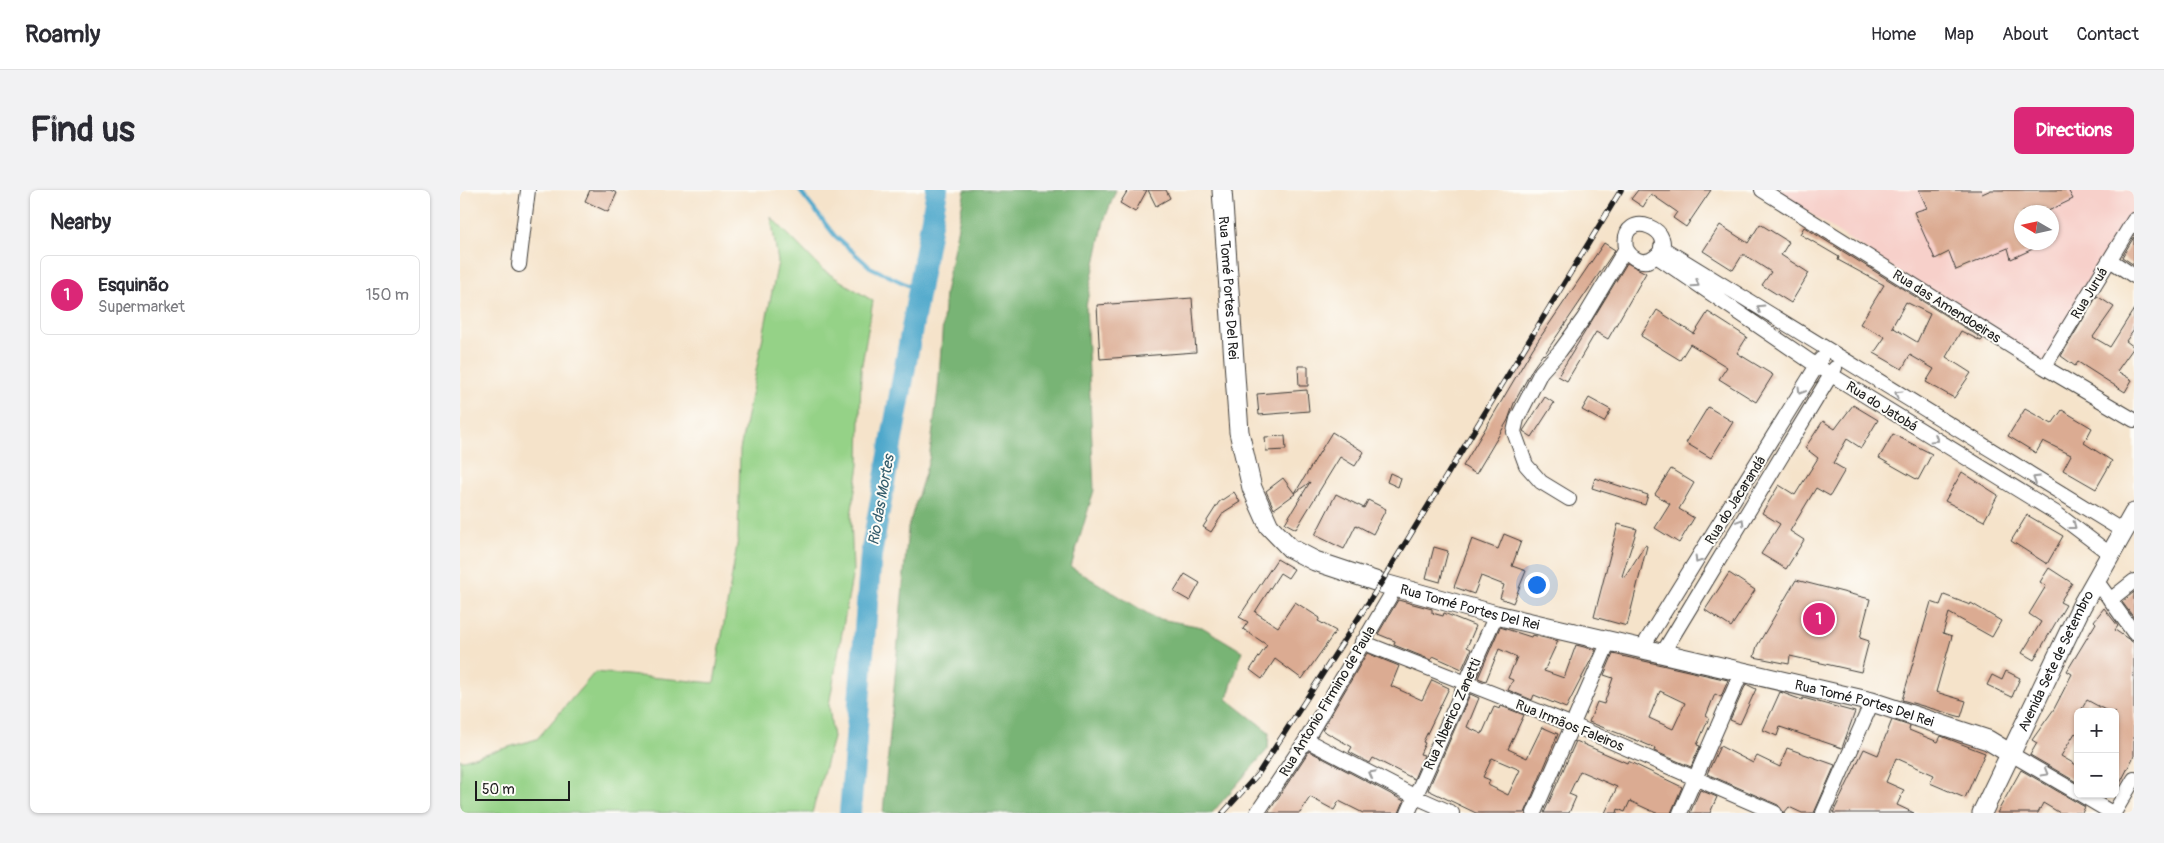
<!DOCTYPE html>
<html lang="en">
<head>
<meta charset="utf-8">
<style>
  body { margin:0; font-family:Pangolin,sans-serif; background:#f2f2f3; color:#2b2b33 }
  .controls { position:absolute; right:15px; bottom:15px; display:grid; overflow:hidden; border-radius:8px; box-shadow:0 1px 4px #0004 }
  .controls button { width:45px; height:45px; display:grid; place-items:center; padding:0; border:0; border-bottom:1px solid #e1e1e2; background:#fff; color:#2b2b33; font:25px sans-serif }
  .compass { position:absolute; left:1554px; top:15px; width:45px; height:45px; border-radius:50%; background:#fff; box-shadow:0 1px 4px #0004; rotate:279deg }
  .scale { position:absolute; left:15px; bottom:12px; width:95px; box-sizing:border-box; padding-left:5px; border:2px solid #1c1c1c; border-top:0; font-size:14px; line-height:18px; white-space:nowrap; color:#1c1c1c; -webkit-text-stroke:4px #fdfcf7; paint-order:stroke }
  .you { position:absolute; left:1076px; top:394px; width:18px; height:18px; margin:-12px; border:4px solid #fff; border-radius:50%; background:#1a73e8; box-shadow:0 0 0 8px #1a73e833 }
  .badge { display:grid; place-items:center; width:32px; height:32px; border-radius:50%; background:#db2777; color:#fff; font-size:16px; font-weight:700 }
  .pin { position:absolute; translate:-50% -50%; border:2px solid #fff; box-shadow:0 1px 5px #0006 }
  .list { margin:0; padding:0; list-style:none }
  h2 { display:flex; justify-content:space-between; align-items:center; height:65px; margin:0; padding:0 20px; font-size:21px }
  h2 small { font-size:16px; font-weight:400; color:#7c7c81 }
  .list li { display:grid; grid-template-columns:32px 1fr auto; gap:15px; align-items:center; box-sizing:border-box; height:80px; margin:0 10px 10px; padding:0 10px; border:1px solid #e1e1e2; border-radius:8px }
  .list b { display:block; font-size:19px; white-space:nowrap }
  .list p { margin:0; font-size:16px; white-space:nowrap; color:#7c7c81 }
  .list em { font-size:16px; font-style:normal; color:#7c7c81 }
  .map { position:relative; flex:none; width:1674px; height:623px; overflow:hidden; border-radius:8px }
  header { display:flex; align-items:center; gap:30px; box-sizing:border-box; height:70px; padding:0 25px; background:#fff; border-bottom:1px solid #e1e1e2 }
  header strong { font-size:24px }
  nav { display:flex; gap:28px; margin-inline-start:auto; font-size:18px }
  .intro { display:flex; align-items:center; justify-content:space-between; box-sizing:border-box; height:120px; padding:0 30px }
  h1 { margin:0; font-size:35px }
  .button { padding:12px 22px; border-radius:8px; background:#db2777; color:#fff; font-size:18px; font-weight:700 }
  main { display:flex; gap:30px; padding:0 30px }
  aside { flex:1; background:#fff; border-radius:8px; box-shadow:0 1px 4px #0004 }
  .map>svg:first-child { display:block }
  .built { fill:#f7d0ca; fill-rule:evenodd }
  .green { fill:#95d287; stroke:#587752 }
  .forest { fill:#78b474; stroke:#4a6848 }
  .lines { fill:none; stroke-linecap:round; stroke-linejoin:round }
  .stream { stroke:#4da7cb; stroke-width:4 }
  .river { stroke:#4da7cb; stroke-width:22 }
  .building { fill:#dbab92; fill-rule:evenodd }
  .minor-casing { stroke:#3d3a36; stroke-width:16 }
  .secondary-casing { stroke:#3d3a36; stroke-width:21 }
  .minor { stroke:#fff; stroke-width:14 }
  .secondary { stroke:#fff; stroke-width:19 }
  .rail-casing { stroke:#1c1c1c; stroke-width:5.5 }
  .rail { stroke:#fdfcf7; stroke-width:4; stroke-dasharray:11; stroke-linecap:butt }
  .oneway { stroke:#999 }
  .labels { text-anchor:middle; stroke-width:4; stroke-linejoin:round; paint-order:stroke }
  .street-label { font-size:14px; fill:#1c1c1c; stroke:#fdfcf7 }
  .water-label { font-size:15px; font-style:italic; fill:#325b6b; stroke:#fdfcf7 }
</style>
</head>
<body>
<header>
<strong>Roamly</strong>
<nav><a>Home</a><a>Map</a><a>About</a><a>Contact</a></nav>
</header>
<div class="intro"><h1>Find us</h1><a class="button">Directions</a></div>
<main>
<aside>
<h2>Nearby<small></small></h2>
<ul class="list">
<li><span class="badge">1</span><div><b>Esquinão</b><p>Supermarket</p></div><em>150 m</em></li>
</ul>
</aside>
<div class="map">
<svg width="1674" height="623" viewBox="0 0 1674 623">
  <rect width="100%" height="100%" fill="#fdfcf7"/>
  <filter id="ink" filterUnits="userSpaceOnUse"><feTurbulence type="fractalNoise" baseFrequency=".02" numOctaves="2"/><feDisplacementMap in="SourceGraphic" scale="10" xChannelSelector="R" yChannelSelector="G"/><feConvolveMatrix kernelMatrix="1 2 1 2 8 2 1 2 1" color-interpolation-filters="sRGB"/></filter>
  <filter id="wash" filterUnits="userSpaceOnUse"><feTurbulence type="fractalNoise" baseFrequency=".0096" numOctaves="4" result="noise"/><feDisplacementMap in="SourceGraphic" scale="20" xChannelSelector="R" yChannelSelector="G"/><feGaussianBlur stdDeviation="1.12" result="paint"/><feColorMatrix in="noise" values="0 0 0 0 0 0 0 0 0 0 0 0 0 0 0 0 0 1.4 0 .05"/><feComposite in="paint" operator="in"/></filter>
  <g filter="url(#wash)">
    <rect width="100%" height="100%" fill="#f5e3ca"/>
    <!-- built -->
    <path class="built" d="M1314 0H1674V30L1584 177ZM1562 22H1592V52H1562Z"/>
    <!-- green -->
    <path class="green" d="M311 27 363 80 413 111 401 180 399 275 391 326 393 381 369 515 373 548 352 623H0V569L3 570 77 549 135 482 254 493 278 349 280 260 318 72Z"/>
    <!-- forest -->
    <path class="forest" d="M505 0H656L644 31 626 116 634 300 611 377 695 428 742 437 782 461 767 509 809 542 808 559 752 623H423L448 338 469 270 478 200 485 103Z"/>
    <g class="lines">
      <!-- stream -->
      <path class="stream" d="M339 0 375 46 410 77 458 100"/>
      <!-- river -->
      <path class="river" d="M390 623 411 365 477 0"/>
    </g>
    <g id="blocks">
      <!-- building -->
      <path class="building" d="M130 0H150L157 3 148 22 125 11Z
        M668 0H687L675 22 660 13Z
        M688 0H706L710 8 696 16Z
        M1178 0H1251L1226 37 1213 28 1217 22 1191 4 1183 17 1171 9Z
        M1459 0H1521L1522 4 1531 0H1608L1613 9 1586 22H1562V52H1588L1551 69 1548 58 1496 80 1489 62 1475 69 1454 22 1467 18Z
        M1300 34 1329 52 1321 65 1349 83 1331 113 1302 95 1311 82 1283 64 1273 80 1243 61 1260 35 1288 53Z
        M1344 37 1523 149 1521 151 1501 141 1486 167 1511 183 1494 208 1466 192 1474 179 1450 165 1442 179 1414 163 1425 147 1400 134 1424 95 1378 70 1379 67 1340 44ZM1446 112 1470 124 1457 152 1432 137Z
        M1674 47V75L1662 67Z
        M1144 53 1155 60 1084 165 1083 164 1073 178 1054 213 1048 230 1016 284 1003 276 1073 158Z
        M1167 73 1186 83 1148 149 1136 142 1107 191 1098 186Z
        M1637 106 1654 117 1633 147 1650 157 1674 119V140L1666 151 1674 157 1657 181 1672 190 1665 202 1618 172 1615 176 1601 166Z
        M732 108 736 162 640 169 637 115Z
        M1197 120 1234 144 1248 122 1287 147 1277 163 1313 185 1296 212 1259 189 1267 177 1230 154 1220 170 1181 146Z
        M838 176H848V196H839Z
        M847 200 849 221 799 225 797 204Z
        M1085 207 1094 213 1072 247 1063 241Z
        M1129 208 1151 220 1144 232 1122 220Z
        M1393 215 1418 230 1401 258 1387 249 1373 273 1385 280 1370 306 1356 298 1330 341 1344 350 1326 379 1301 364 1320 334 1302 323 1319 295 1335 305 1358 268 1345 258 1363 231 1375 239Z
        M1248 217 1273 232 1251 268 1226 253Z
        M1565 219 1592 234 1602 220 1632 238 1624 253 1652 271 1636 299 1603 280 1611 265 1583 251 1576 263 1548 246Z
        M872 242 904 262 895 276 880 267 836 339 825 333 850 292 835 303Z
        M1433 244 1472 264 1458 290 1419 268Z
        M825 246 826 260 806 261 805 247Z
        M1211 279 1234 293 1219 319 1234 328 1219 353 1195 338 1210 314 1195 304Z
        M1502 282 1538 305 1524 331 1485 311Z
        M930 283 941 288 938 297 927 292Z
        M823 288 835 304 814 319 806 301Z
        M1135 288 1188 305 1185 315 1132 298Z
        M774 302 780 312 764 322 751 342 743 337 759 312Z
        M876 304 904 318 908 310 926 319 913 344 896 335 884 359 855 345Z
        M1567 325 1603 346 1587 374 1551 351Z
        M1158 334 1177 339 1162 386 1165 387 1185 355 1187 356 1167 436 1134 427Z
        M1044 344 1061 351 1052 376 1066 381 1053 413 1040 408 1044 395 1021 386 1014 404 994 397 1012 349 1038 359Z
        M974 357 988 361 980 392 966 388Z
        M817 369 834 379 828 388 820 383 795 422 818 437 835 412 860 428 858 431 876 441 842 489 815 469 802 489 790 480 807 455 783 439 788 432 779 427Z
        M1589 378 1612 393 1600 412 1606 415 1574 470 1562 463 1581 432 1569 424 1586 396 1580 392Z
        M1269 383 1295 400 1271 437 1245 420Z
        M725 384 740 393 730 411 714 402Z
        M1336 390 1410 409 1400 448 1409 451 1401 482 1330 466 1329 474 1294 467 1297 456Z
        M1674 402V428L1662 412Z
        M1484 405 1510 415 1511 413 1541 431 1532 447 1489 423 1483 443 1492 446 1476 502 1506 511 1501 527 1442 510 1471 412 1480 415Z
        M938 410 972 419V423L983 426 984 423 1016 436 1007 457 1011 459 1002 479 973 466 971 470 934 455 935 451 918 444Z
        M1644 418 1658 436 1655 440 1674 453V566L1655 603V522H1649L1627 510 1620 522H1618V545L1615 543 1601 566 1618 576V593L1570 565 1577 553 1572 550 1594 519 1612 484 1607 481 1636 433 1634 431Z
        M1040 437 1071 447 1072 445 1098 451 1084 481 1104 488 1116 455 1136 460 1106 518 1074 505 1072 510 1048 500 1053 490 1048 488 1057 467 1039 459 1026 491 1018 488Z
        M907 463 939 476 931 496 962 510 972 490 989 498 963 552 965 553 960 564 964 565 954 589 913 568 910 573 889 562 892 557 862 540Z
        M1153 464 1268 490 1261 507 1255 504 1246 526 1249 528 1237 555 1240 556 1231 577 1194 561 1195 558 1181 552 1129 532 1137 512 1144 514 1153 488 1144 485ZM1200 501 1225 513 1213 539 1189 528Z
        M1546 481 1560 488 1552 507 1527 495 1532 485 1542 490Z
        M1286 494 1296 499 1280 534 1270 530Z
        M1320 502 1342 510 1343 508 1395 522 1382 558 1320 537 1317 546 1303 540Z
        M1010 504 1019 508 1007 537 1022 544 1034 517 1040 519 1041 516 1064 525 1048 559 1067 568 1082 537 1098 544 1065 623H1016L968 600ZM1032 568 1060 580 1048 605 1028 595 1030 590 1023 587Z
        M1432 530 1450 536 1449 540 1478 552 1481 546 1525 563 1505 608 1470 593 1474 585 1436 568 1426 592 1444 600 1437 615 1454 623H1373L1404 559 1418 565Z
        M1116 551 1167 573 1168 571 1222 597 1211 623H1196L1170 611 1165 622 1158 619 1157 623H1145L1157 597 1120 581 1109 604 1116 607 1109 623H1084Z
        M1260 556 1293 573 1297 566 1320 577 1327 558 1375 575 1354 623H1342L1329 617 1324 623 1318 615 1247 584Z
        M849 561 944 611 939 623H903L879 611 874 620 850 607 840 623H808Z
        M1561 580 1625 617 1622 623H1600L1583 613 1578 623H1537Z
        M1240 600 1257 607 1250 623H1230Z"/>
    </g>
  </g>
  <g filter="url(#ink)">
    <use href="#blocks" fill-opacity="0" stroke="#3d3a36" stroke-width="1"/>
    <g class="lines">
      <defs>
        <path id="minor" d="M1302 0 1584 177 1674 230
          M1201 57 1663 341
          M1196 66 1357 176 1596 323 1650 364
          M1650 70 1674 86
          M59 75 68 0
          M1584 177 1674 30
          M1109 309 1081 292 1066 275 1054 242 1057 229 1081 182 1100 161 1124 128 1166 58C1159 14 1225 42 1195 67 1184 76 1171 69 1166 58
          M1636 390 1674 443
          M1650 410 1674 391
          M902 452 1113 535 1315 623
          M1182 458 1361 169
          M1202 464 1375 178
          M846 550 956 607 992 623
          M1551 564 1618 603
          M1620 604 1652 623
          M797 623 846 550 935 398
          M948 623 1036 425
          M1074 623 1149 451
          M1220 623 1282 481
          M1363 623 1412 512
          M1654 623 1674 589"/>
        <g id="secondary">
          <path id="s1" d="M762 0 779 242 792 298 809 336 830 358 855 371 921 393 1036 425 1412 512 1528 550 1551 564"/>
          <path id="s2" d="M1522 623 1622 415 1674 323"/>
        </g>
      </defs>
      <!-- minor casing -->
      <use href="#minor" class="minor-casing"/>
      <!-- secondary casing -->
      <use href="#secondary" class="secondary-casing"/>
      <!-- minor -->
      <use href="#minor" class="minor"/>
      <!-- secondary -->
      <use href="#secondary" class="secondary"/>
      <defs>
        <path id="rail" d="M763 623 798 584 921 393 1161 0"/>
      </defs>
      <!-- rail casing -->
      <use href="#rail" class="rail-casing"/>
      <!-- rail -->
      <use href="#rail" class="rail"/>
    </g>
    <!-- one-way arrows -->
    <defs><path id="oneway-chevron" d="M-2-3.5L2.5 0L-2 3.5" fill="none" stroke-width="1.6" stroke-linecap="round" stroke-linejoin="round" transform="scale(1.25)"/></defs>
    <g class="oneway">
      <use href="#oneway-chevron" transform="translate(1236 94) rotate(34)"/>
      <use href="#oneway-chevron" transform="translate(1300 118) rotate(-148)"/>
      <use href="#oneway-chevron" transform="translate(1341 201) rotate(121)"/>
      <use href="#oneway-chevron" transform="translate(1438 204) rotate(-148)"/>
      <use href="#oneway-chevron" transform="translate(1475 249) rotate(32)"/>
      <use href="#oneway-chevron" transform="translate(1576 289) rotate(-148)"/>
      <use href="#oneway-chevron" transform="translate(1281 332) rotate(-59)"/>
      <use href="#oneway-chevron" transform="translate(1613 336) rotate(37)"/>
      <use href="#oneway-chevron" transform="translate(1238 370) rotate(122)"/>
      <use href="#oneway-chevron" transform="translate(1585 583) rotate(30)"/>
      <use href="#oneway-chevron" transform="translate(912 584) rotate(-152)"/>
    </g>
  </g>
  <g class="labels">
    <!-- street labels -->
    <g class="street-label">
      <text dy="5" stroke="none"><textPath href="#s1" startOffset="98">Rua Tomé Portes Del Rei</textPath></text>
      <text transform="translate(1629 103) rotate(-59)" y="5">Rua Juruá</text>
      <text transform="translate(1487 116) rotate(32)" y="5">Rua das Amendoeiras</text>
      <text transform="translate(1422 216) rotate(32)" y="5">Rua do Jatobá</text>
      <text transform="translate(1275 310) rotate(-58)" y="5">Rua do Jacarandá</text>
      <text dy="5" stroke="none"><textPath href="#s1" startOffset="562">Rua Tomé Portes Del Rei</textPath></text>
      <text dy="5" stroke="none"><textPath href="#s2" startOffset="169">Avenida Sete de Setembro</textPath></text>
      <text transform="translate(867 511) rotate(-59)" y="5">Rua Antonio Firmino de Paula</text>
      <text dy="5" stroke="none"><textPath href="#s1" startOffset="968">Rua Tomé Portes Del Rei</textPath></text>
      <text transform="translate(992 524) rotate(-66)" y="5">Rua Alberico Zanetti</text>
      <text transform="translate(1110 535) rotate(22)" y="5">Rua Irmãos Faleiros</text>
    </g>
    <!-- water labels -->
    <g class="water-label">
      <text transform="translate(421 310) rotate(-80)" y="5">Rio das Mortes</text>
    </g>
  </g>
</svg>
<div class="controls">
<button>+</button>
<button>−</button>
</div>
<svg class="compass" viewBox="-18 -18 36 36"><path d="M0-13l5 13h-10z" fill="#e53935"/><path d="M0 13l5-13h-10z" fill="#7c7c81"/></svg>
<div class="scale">50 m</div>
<div class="you"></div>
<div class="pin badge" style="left:1359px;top:429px">1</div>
</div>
</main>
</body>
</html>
